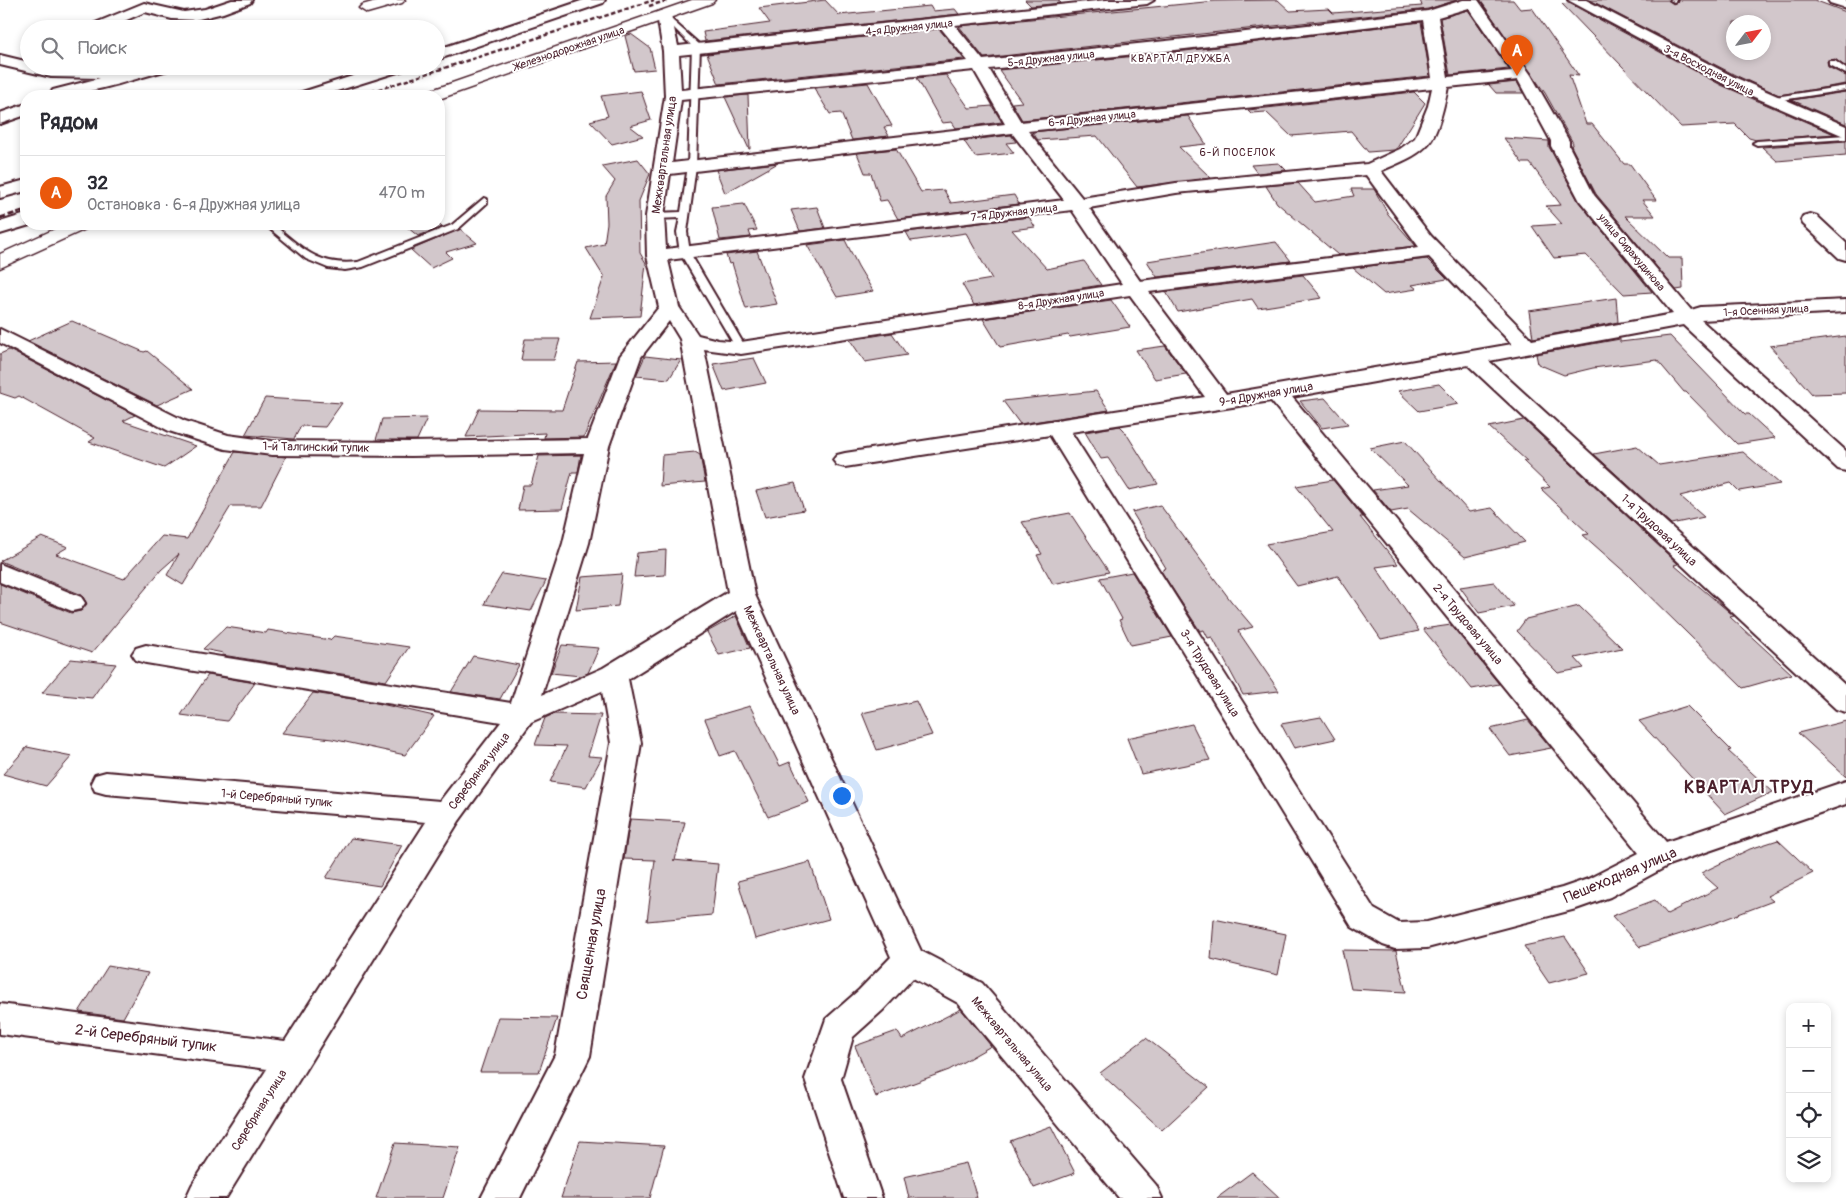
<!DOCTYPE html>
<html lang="ru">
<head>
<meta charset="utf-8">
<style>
  body { margin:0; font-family:Pangolin,sans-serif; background:#f7f7f7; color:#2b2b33 }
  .controls { position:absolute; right:15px; bottom:15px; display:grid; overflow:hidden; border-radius:10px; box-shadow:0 2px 8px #0003 }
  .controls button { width:45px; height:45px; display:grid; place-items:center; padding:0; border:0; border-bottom:1px solid #e1e1e2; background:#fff; color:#2b2b33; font:25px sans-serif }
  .compass { position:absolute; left:1726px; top:15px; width:45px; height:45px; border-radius:50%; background:#fff; box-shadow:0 2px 8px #0003; rotate:58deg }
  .you { position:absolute; left:841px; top:795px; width:18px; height:18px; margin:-12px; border:4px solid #fff; border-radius:50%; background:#1a73e8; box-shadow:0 0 0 8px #1a73e833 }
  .badge { display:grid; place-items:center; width:32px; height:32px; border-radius:50%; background:#ea580c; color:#fff; font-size:16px; font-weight:700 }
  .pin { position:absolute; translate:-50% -41px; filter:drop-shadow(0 1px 2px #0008) }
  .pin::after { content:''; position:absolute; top:26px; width:18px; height:15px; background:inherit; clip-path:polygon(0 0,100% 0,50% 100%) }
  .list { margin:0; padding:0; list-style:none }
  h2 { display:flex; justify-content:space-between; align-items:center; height:65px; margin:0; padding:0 20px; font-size:21px }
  h2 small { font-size:16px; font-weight:400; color:#7c7c81 }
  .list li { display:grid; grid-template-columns:32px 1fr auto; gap:15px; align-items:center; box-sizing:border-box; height:75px; padding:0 20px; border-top:1px solid #e1e1e2 }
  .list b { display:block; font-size:19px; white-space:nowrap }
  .list p { margin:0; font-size:16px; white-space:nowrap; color:#7c7c81 }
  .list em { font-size:16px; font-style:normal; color:#7c7c81 }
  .icon { flex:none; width:28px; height:28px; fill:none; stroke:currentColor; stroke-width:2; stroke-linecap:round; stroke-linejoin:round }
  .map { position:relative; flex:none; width:1846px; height:1198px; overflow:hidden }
  .search { position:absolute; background:#fff; box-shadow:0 2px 8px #0003; left:20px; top:20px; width:425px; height:55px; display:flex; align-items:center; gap:12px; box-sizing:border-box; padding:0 18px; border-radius:28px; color:#7c7c81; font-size:19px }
  .panel { position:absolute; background:#fff; box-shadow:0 2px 8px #0003; left:20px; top:90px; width:425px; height:140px; border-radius:20px }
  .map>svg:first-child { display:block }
  .building { fill:#d2c7cb; stroke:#4a1f2b; fill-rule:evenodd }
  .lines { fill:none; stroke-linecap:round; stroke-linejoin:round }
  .lane-casing { stroke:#4a1f2b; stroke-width:4 }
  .street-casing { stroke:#4a1f2b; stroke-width:4 }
  .secondary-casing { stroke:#4a1f2b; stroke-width:3 }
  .lane { fill:#fff; fill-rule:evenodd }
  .street { fill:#fff; fill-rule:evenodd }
  .secondary { fill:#fff; fill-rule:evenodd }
  .rail-far1 { stroke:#4a1f2b; stroke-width:2.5; stroke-dasharray:4.5 2.5; stroke-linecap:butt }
  .rail { stroke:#4a1f2b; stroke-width:3; stroke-dasharray:6 3; stroke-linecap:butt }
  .labels { text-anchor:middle; stroke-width:4; stroke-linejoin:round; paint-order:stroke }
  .far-street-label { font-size:11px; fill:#4a1f2b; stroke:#fff }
  .far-neighbourhood-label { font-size:11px; letter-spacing:1px; fill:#4a1f2b; stroke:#fff }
  .street-label { font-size:12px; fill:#4a1f2b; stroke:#fff }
  .near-street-label { font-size:15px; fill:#4a1f2b; stroke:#fff }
  .district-label { font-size:18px; font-weight:bold; letter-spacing:1px; fill:#4a1f2b; stroke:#fff }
</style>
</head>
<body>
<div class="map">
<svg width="1846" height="1198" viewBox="0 0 1846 1198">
  <rect width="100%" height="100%" fill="#fff"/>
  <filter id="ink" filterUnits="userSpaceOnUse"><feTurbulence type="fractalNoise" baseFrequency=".02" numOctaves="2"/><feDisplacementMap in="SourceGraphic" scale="10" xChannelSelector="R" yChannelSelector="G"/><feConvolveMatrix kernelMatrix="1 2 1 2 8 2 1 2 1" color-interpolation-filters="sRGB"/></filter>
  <g filter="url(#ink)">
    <!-- building -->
    <path class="building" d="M825 0 839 15 930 6 933 11 955 9 959 14 705 41 703 32 770 23 759 8Z
      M1025 0H1058L1061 3 1031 6Z
      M1278 0 1290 11 1329 9 1333 13 1422 6 1420 0H1457L1428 9 984 58 959 26 1215 1Z
      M1480 0H1513L1520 9 1532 8 1579 76 1569 75 1586 124H1592L1624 164H1630L1656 200H1642L1655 216H1625L1668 258H1682L1683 289 1676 290 1596 194 1571 146 1573 143 1545 93Z
      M1590 0H1668L1673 4 1679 0H1814L1846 12V67L1835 59 1827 61 1828 67 1846 76V84L1779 95 1735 75ZM1734 22H1764V52H1734Z
      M1569 3 1721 85 1834 134 1756 140 1749 138 1735 124 1681 127 1562 4Z
      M1468 10 1509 69 1450 75 1440 18Z
      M1421 22 1430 76 1022 120 1012 103 1022 102 999 70 1185 51Z
      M939 29 964 59 719 84 707 54Z
      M631 34 650 48 655 69 634 71 625 36Z
      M946 75 969 108 992 106 1002 122 956 128 952 122 942 123 917 78Z
      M1517 82 1523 93H1496L1489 85Z
      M868 83 892 126 884 127 889 136 852 140 841 113 830 114 814 88Z
      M641 91 651 120 630 126 643 136 612 144 590 121 608 116 601 96Z
      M1414 92 1425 103 1397 148 1394 150 1368 152 1351 131 1291 136 1266 112 1251 113 1248 110Z
      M1846 92V124L1792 100Z
      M748 95 750 149H749L725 97Z
      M1188 116 1206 144 1179 147 1211 178 1137 187 1097 136 1038 140 1032 132Z
      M1011 135 1016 142 1006 143 1014 153 975 157 964 141Z
      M1504 138 1549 141V147L1579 202 1652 292 1624 294 1586 255 1554 258 1532 226 1562 224 1546 206 1561 205 1530 163H1522Z
      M1846 141V155L1777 161 1762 147Z
      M896 149 921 192 944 190 951 203 1014 195 1019 204 898 219 887 200 880 201 871 173H865L857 153Z
      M638 159 650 174 639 201 640 253 646 263 640 316 590 318 604 277 586 248 604 244 607 223 606 196 615 181 602 166Z
      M778 163 725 193 716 170Z
      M1279 163 1286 170 1257 173 1251 165Z
      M1298 183 1315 202 1354 196 1351 189H1374L1388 214 1416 246 1338 255 1277 203 1266 186Z
      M744 204 757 230 749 231 751 237 720 240 712 207Z
      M817 207 825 228 800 231 791 210Z
      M1029 217 1035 227 1012 230 1047 269 1084 261 1101 285 974 305 962 284 992 279 966 233 911 241 906 232Z
      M403 224H438L442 227 418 236Z
      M460 229 477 243 446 252 452 258 431 268 411 250Z
      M845 240 858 266 873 291 837 297 807 245Z
      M1276 242 1291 261 1157 277 1147 261Z
      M757 251 777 304 746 309 732 263 729 264 726 255Z
      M1427 259 1447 279 1412 285 1417 289 1384 294 1353 268Z
      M1303 275 1322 298 1258 308 1252 299 1178 312 1166 292Z
      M1616 298 1618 322 1533 338 1529 311Z
      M1111 300 1130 327 1070 337 1068 335 1000 347 983 319Z
      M72 321 144 352 147 351 193 389 157 405 28 341Z
      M892 333 907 355 865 362 850 340Z
      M1670 336 1745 414H1749L1775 438 1737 444 1686 392H1684L1657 360 1593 368 1564 375 1538 364 1536 354 1620 339V342Z
      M1846 336V393L1812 394 1770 346Z
      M525 339H560L554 360H521Z
      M1165 346 1186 374 1155 379 1136 350Z
      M9 350 135 415 123 421 196 446 164 468 89 442 95 438 19 396 15 398 0 393V354Z
      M645 356 681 360 669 379 636 376Z
      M754 358 766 383 724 391 713 364Z
      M616 361 584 437 544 438 545 433 466 437 479 409 562 410 578 362Z
      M1439 384 1459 404 1419 411 1398 391Z
      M1096 391 1109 410 1020 424 1003 401Z
      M265 398 342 403 325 427 301 426 294 439 245 435Z
      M1325 398 1348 424 1322 428 1300 401Z
      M427 418 417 440H376L382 419Z
      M1524 420 1678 564 1674 565 1734 616 1730 617 1792 674 1743 688 1628 575 1583 535 1589 534 1541 489 1550 487 1523 461H1527L1489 427Z
      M1120 426 1124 430 1158 484 1129 490 1108 458 1101 459 1085 432Z
      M1405 441 1469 512 1492 508 1525 542 1465 557 1408 509 1391 512 1373 490 1408 485 1370 448Z
      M1637 446 1659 465 1743 452 1780 484 1739 491 1731 483 1680 496 1704 517 1671 524 1594 454Z
      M235 452 286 457 261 506H231L183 585 167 575 179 554 161 570 92 653 0 622V584L71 613 81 611 87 604 82 595 0 561 42 537 68 547 56 554 124 579 162 536 187 539Z
      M695 452 700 455 705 482 660 486 662 455Z
      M581 455 578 472H572L562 509 518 510 523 485H531L539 456Z
      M1333 480 1363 517H1360L1398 564 1376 567 1419 631 1381 639 1338 576 1297 586 1266 544 1333 532 1296 486Z
      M795 483 804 510 765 517 756 491Z
      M1160 505 1231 601 1253 627 1238 631 1279 691 1243 695 1212 637 1208 638 1204 630 1200 631 1161 571 1166 568 1132 512Z
      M1070 513 1109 572 1053 584 1037 555 1042 554 1022 522Z
      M666 550 665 575 634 577 637 553Z
      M1132 572 1172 637 1131 645 1119 620 1122 619 1100 578Z
      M502 574 546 581 531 611 484 604Z
      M622 574 618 606 576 610 582 577Z
      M1494 582 1514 606 1479 613 1460 587Z
      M1579 606 1622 648 1575 658 1584 668 1558 673 1517 631 1526 619Z
      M736 616 750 648 719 655 707 632Z
      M1451 625 1499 684 1472 689 1423 629Z
      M226 627 266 633 268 630 330 640 334 636 409 647 386 681 222 655 223 653 203 649Z
      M562 645 599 648 588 673 581 676 551 673Z
      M473 656 519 665 500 699 451 692Z
      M71 659 116 664 92 698 42 693Z
      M208 675 255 683 227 721 181 715Z
      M313 693 372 702 434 716 405 755 332 739 282 733Z
      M916 701 932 735 877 750 862 713Z
      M750 706 780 766 790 762 809 802 768 817 735 751 720 756 705 719Z
      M1687 706 1731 750 1728 751 1773 792 1725 814 1639 721Z
      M554 714 601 715 588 756 602 757 586 787 550 782 567 746 535 745 545 718Z
      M1321 717 1335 739 1294 748 1281 724Z
      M1528 720 1551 748 1510 756 1490 729Z
      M1846 721V777L1798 733Z
      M1192 724 1210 760 1141 774 1127 738Z
      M27 747 72 756 46 786 3 774Z
      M630 819 685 822 675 860H673L718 864 712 915 647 921 655 860 624 859Z
      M351 838 402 845 380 886 326 878Z
      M1778 840 1813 873 1767 896 1773 901 1712 924 1640 947 1612 916 1655 900 1667 914 1718 888 1701 873 1750 849Z
      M810 862 829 919 755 939 738 881Z
      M1214 919 1286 934 1278 975 1211 959Z
      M1565 937 1589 973 1549 983 1524 946Z
      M1342 950 1396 951 1406 992 1351 989Z
      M108 966 148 973 123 1018 79 1012Z
      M961 1009 991 1046 949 1070 876 1097 855 1046 897 1031 902 1039Z
      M498 1017 557 1018 539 1072H480Z
      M1146 1038 1209 1087 1162 1130 1100 1073Z
      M1051 1126 1075 1173 1034 1188 1010 1141Z
      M580 1141 664 1146 650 1198H561Z
      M395 1143 460 1147 443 1198H376Z
      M966 1163 977 1198H909L904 1177Z
      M1252 1172 1280 1198H1217Z"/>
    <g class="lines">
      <defs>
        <path id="lane" d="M1670 0H1677L1674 2Z
          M664 13 700 45 696 166 687 232 690 253 746 348 741 351 736 348 680 253 677 232 680 218 655 219 651 216 655 213 681 212 688 166 692 46 662 16V14Z
          M1829 61H1835L1846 69V74L1829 65Z
          M1846 86V90L1769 102 1765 100 1769 98Z
          M1846 135V139L1757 145 1753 143 1757 141Z
          M484 198 487 199V203L458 229 363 267 345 270 328 268 306 259 264 224H273C301 248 319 267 358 262L452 225Z"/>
        <path id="street" d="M232 0H252L250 3 223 13 195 20 172 19 145 12 106 29H86L88 26 144 3 184 12 205 9Z
          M584 0H605L603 3 436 60V50Z
          M1106 0H1154L1147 4 955 25 983 60 1185 39 1428 11 1463 0H1478L1531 75 1569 141V146L1594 195 1691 310 1701 307 1846 300V312L1701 320 1846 451V471L1838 469 1683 325 1489 361 1846 686V712L1836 709 1468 365 1292 397 1666 842 1846 781V804L1671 864 1610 897 1576 909 1427 948 1395 949 1383 945 1352 927 1050 435 845 467 837 465 833 460 837 455 845 453 1205 397 1130 295 741 354 704 349 755 595 921 951 982 983 1156 1185 1162 1198H1119L958 1003 913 978 883 1010 853 1037 841 1079 882 1198H844L805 1079 826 1019 859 990 891 957 736 611 628 679 641 743 590 1056 520 1198H481L555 1055 611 743 602 691 531 722 459 821 226 1198H186L192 1185 267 1069 0 1034V1004L285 1041 426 822 106 794 95 791 91 783 95 775 106 772 440 801 501 722 146 663 136 660 132 654 136 648 146 645 511 703 563 543 584 453 411 456 272 455 225 449 169 431 0 343V329L185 421 228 435 272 441 411 442 588 439 620 356 659 307 647 256 646 216 665 96 663 51 657 15 659 12H669L671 15 678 46ZM1469 8 1512 71 1448 77 1438 17ZM1423 20 1432 78 1021 122 989 69 1185 49ZM940 27 968 61 681 90 679 55ZM974 70 1005 124 672 163 681 100ZM1518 80 1551 141V146L1580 201 1673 314 1532 340 1431 236 1381 171C1398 163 1417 157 1429 143 1439 132 1445 101 1448 87ZM1432 88 1428 106 1415 138 1400 149 1367 164 1176 183 1082 198 1028 131ZM1012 133 1064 200 666 249 664 216 670 174ZM1366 175 1419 247 1140 281 1089 208 1176 193ZM1072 210 1122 284 741 342 718 340 698 335 679 307 668 260ZM1429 257 1512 344 1226 394 1149 292ZM669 321 680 339 728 592 603 668 542 695 589 543 609 446 641 357ZM1271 401 1639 853 1588 879 1562 888 1427 922 1399 923 1374 909 1071 432Z
          M1568 0H1586L1734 77 1846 126V137L1722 83Z
          M1828 0H1846V8L1830 3Z
          M0 55 29 62V66L135 69 146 66H174L172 69C132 79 89 96 47 96L53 90 100 78 51 77 0 65Z
          M384 66H409L407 69 321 96H297L299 93Z
          M26 104V115L0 124V113Z
          M26 180V191L0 198V187Z
          M26 214V224H33L0 234V222Z
          M1810 214 1817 216 1846 243V260L1839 258 1803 224 1801 220 1803 216Z
          M0 564 81 597 85 603 81 609 72 611 0 582Z"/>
        <path id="secondary" d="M380 0H405L402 3 367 13 359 8 362 5Z
          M692 0H715L712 3 439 99V96H423L426 92Z
          M66 224H91L88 228 0 268V254Z"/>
      </defs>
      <!-- lane casing -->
      <use href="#lane" class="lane-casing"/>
      <!-- street casing -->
      <use href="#street" class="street-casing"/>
      <!-- secondary casing -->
      <use href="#secondary" class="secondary-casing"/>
      <!-- lane -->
      <use href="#lane" class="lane"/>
      <!-- street -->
      <use href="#street" class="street"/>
      <!-- secondary -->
      <use href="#secondary" class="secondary"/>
      <!-- rail-far1 -->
      <path class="rail-far1" d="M649 6 669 0
        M358 96 654 0"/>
      <!-- rail -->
      <path class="rail" d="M0 218 26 210"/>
    </g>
  </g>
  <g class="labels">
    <!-- far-street labels -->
    <g class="far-street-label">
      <text transform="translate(909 27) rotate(-6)" y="4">4-я Дружная улица</text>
      <text transform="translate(569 48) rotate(-19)" y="4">Железнодорожная улица</text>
      <text transform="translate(1051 58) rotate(-6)" y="4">5-я Дружная улица</text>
      <text transform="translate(1709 70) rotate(27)" y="4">3-я Восходная улица</text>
      <text transform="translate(1092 118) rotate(-6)" y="4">6-я Дружная улица</text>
      <text transform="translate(1014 212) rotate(-7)" y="4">7-я Дружная улица</text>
      <text transform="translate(1632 252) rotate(50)" y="4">улица Сиражудинова</text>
      <text transform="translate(1061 299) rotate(-9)" y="4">8-я Дружная улица</text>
      <text transform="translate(1766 310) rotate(-3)" y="4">1-я Осенняя улица</text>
    </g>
    <!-- far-neighbourhood labels -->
    <g class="far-neighbourhood-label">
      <text x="1181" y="62">КВАРТАЛ ДРУЖБА</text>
      <text x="1238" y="156">6-Й ПОСЕЛОК</text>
    </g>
    <!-- street labels -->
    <g class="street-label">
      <text transform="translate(664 155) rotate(-82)" y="4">Межквартальная улица</text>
      <text transform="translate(1266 394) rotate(-10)" y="4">9-я Дружная улица</text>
      <text transform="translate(316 447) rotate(1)" y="4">1-й Талгинский тупик</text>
      <text transform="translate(1659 530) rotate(43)" y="4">1-я Трудовая улица</text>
      <text transform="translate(1468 624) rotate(50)" y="4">2-я Трудовая улица</text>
      <text transform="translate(772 660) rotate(65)" y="4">Межквартальная улица</text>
      <text transform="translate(1210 673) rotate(58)" y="4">3-я Трудовая улица</text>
      <text transform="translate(479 771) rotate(-53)" y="4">Серебряная улица</text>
      <text transform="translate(277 798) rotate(5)" y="4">1-й Серебряный тупик</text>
      <text transform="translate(1012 1044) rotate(50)" y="4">Межквартальная улица</text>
      <text transform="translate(259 1110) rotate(-58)" y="4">Серебряная улица</text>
    </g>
    <!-- near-street labels -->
    <g class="near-street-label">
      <text transform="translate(1620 875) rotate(-23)" y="5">Пешеходная улица</text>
      <text transform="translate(591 944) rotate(-80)" y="5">Священная улица</text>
      <text transform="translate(146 1038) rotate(7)" y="5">2-й Серебряный тупик</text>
    </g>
    <!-- district labels -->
    <g class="district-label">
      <text x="1749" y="793">КВАРТАЛ ТРУД</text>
    </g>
  </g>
</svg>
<div class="controls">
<button>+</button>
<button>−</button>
<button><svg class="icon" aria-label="locate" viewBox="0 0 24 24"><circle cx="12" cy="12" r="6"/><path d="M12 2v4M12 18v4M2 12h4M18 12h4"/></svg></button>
<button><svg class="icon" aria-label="layers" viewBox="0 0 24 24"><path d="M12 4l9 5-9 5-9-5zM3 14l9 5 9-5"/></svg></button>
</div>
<svg class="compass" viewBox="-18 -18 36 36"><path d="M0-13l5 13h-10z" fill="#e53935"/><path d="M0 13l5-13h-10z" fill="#7c7c81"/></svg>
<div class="you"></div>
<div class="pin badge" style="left:1517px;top:76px">A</div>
<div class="search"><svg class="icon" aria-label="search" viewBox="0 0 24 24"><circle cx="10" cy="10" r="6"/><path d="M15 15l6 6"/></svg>Поиск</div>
<section class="panel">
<h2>Рядом<small></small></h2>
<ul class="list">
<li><span class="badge">A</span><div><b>32</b><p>Остановка · 6-я Дружная улица</p></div><em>470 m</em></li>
</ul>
</section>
</div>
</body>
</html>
